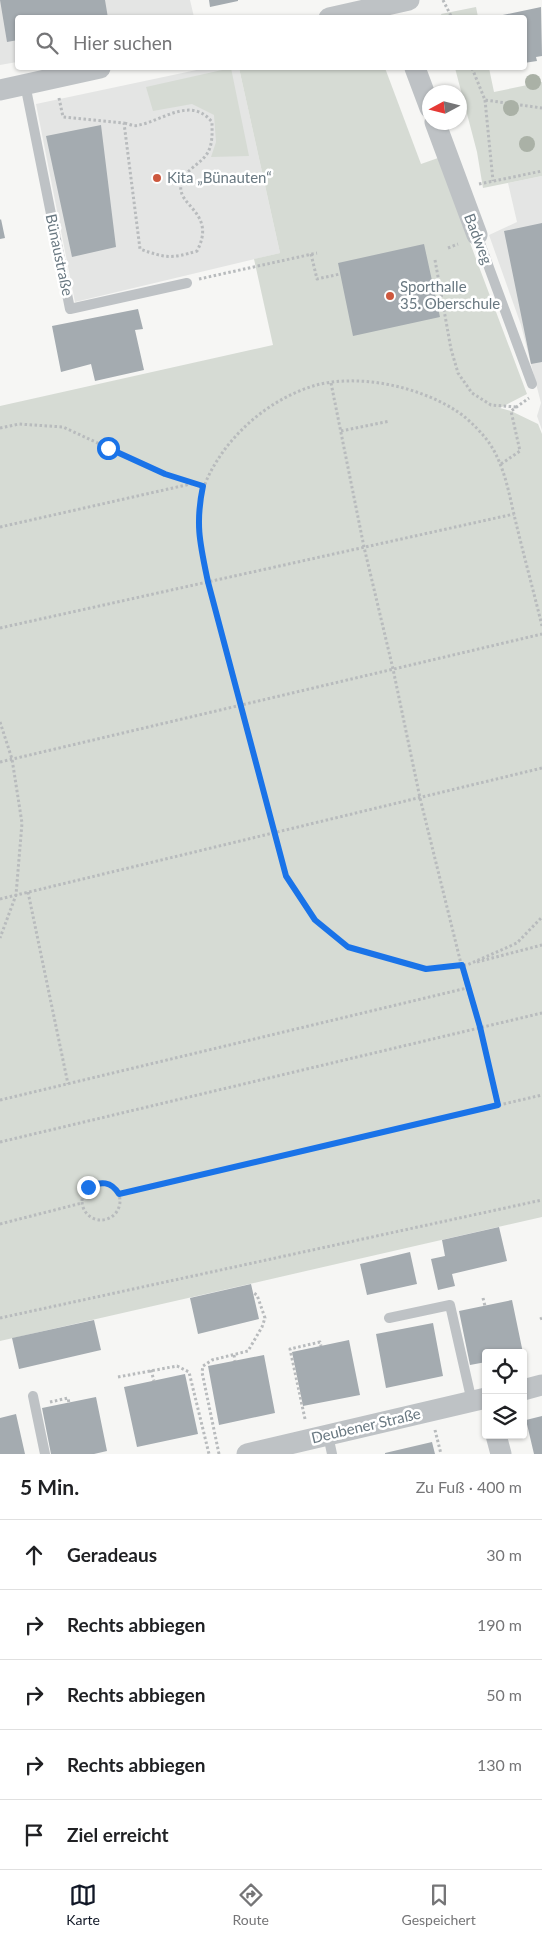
<!DOCTYPE html>
<html lang="de">
<head>
<meta charset="utf-8">
<style>
  body { margin:0; font-family:Lato,sans-serif; background:#f2f2f2; color:#202124 }
  .controls { position:absolute; right:15px; bottom:15px; display:grid; overflow:hidden; border-radius:5px; box-shadow:0 1px 4px #0004 }
  .controls button { width:45px; height:45px; display:grid; place-items:center; padding:0; border:0; border-bottom:1px solid #e0e0e0; background:#fff; color:#202124; font:25px sans-serif }
  .compass { position:absolute; left:422px; top:85px; width:45px; height:45px; border-radius:50%; background:#fff; box-shadow:0 1px 4px #0004; rotate:263deg }
  .stop { position:absolute; width:15px; height:15px; margin:-11px; border:4px solid #1a73e8; border-radius:50%; background:#fff }
  .stop.end { background:#1a73e8; border-color:#fff; box-shadow:0 1px 5px #0008 }
  .list { margin:0; padding:0; list-style:none }
  h2 { display:flex; justify-content:space-between; align-items:center; height:65px; margin:0; padding:0 20px; font-size:21px }
  h2 small { font-size:16px; font-weight:400; color:#757577 }
  .list li { display:grid; grid-template-columns:32px 1fr auto; gap:15px; align-items:center; box-sizing:border-box; height:70px; padding:0 20px; border-top:1px solid #e0e0e0 }
  .list b { display:block; font-size:19px; white-space:nowrap }
  .list em { font-size:16px; font-style:normal; color:#757577 }
  .icon { flex:none; width:28px; height:28px; fill:none; stroke:currentColor; stroke-width:2; stroke-linecap:round; stroke-linejoin:round }
  .map { position:relative; flex:none; width:542px; height:1454px; overflow:hidden }
  .search { position:absolute; background:#fff; box-shadow:0 1px 4px #0004; left:15px; right:15px; top:15px; height:55px; display:flex; align-items:center; gap:12px; box-sizing:border-box; padding:0 18px; border-radius:5px; color:#757577; font-size:19px }
  .sheet { height:415px; background:#fff }
  nav { display:flex; justify-content:space-around; align-items:center; box-sizing:border-box; height:70px; border-top:1px solid #e0e0e0; background:#fff; font-size:14px; color:#757577 }
  nav a { display:grid; justify-items:center; gap:2px }
  nav .on { color:#111827 }
  .map>svg:first-child { display:block }
  .built { fill:#e4e5e4 }
  .green { fill:#d6dbd4 }
  .building { fill:#a4abb0 }
  .lines { fill:none; stroke-linecap:round; stroke-linejoin:round }
  .path { stroke:#b8bbbd; stroke-width:3; stroke-dasharray:2.5 2.5; stroke-linecap:butt }
  .service { stroke:#bec2c5; stroke-width:10 }
  .minor { stroke:#bec2c5; stroke-width:21 }
  .tree { fill:#aab1a6 }
  .route { stroke:#1a73e8; stroke-width:6 }
  .poi-dot { fill:#cd583e; stroke:#fff; stroke-width:2 }
  .labels { text-anchor:middle; stroke-width:5; stroke-linejoin:round; paint-order:stroke }
  .poi-label { font-size:15px; fill:#697881; stroke:#fff; text-anchor:start }
  .street-label { font-size:15px; fill:#697881; stroke:#fff }
</style>
</head>
<body>
<div class="map">
<svg width="542" height="1454" viewBox="0 0 542 1454">
  <rect width="100%" height="100%" fill="#f6f6f4"/>
  <!-- built -->
  <path class="built" d="M0 0H190L194 17 18 18 17 62 0 65Z
    M206 68H239L280 253 75 302 36 104Z
    M542 176V430L537 416 541 403 521 325 489 235 517 222 508 183Z"/>
  <!-- green -->
  <path class="green" d="M476 7 478 17H442L441 14Z
    M231 68 249 156 211 157 216 142 214 115 192 104 153 111 146 87Z
    M239 68H385L421 164 438 158 527 394 500 408 511 411 538 424 542 434V1217L0 1341V406L273 345 254 259 280 253Z
    M455 68H489L494 92 542 82V176L483 188 477 152Z"/>
  <!-- building -->
  <path class="building" d="M0 0H105L108 18H18V40L7 42Z
    M209 0H238V1L210 7Z
    M541 7 542 56 536 57 537 61 524 63V18L493 17Z
    M101 125 116 247 72 257 46 136Z
    M1 219 5 238 0 239V220Z
    M542 223V362L531 364 504 231Z
    M424 244 440 317 353 336 338 263Z
    M138 309 143 329 135 330 144 370 95 381 91 364 61 372 52 326Z
    M499 1227 507 1261 452 1274 455 1286 438 1290 431 1259 445 1256 442 1240Z
    M410 1252 417 1284 367 1295 360 1264Z
    M251 1284 259 1319 198 1334 190 1298Z
    M512 1300 523 1353H486V1362L470 1365 459 1311Z
    M94 1320 101 1350 19 1369 12 1338Z
    M433 1323 443 1376 386 1388 376 1334Z
    M349 1340 360 1395 303 1406 292 1352Z
    M264 1355 275 1413 219 1425 208 1366Z
    M185 1374 198 1434 137 1447 124 1387Z
    M96 1397 107 1451 94 1454H51L42 1408Z
    M16 1414 25 1454H0V1418Z
    M542 1416V1454H534L526 1420Z
    M432 1442 435 1454H385V1453Z"/>
  <g class="lines">
    <!-- path -->
    <path class="path" d="M443 0 452 18
      M472 68 485 100 542 108
      M59 98 63 117 124 123 140 249C165 258 171 259 197 251 217 213 177 206 181 185 183 170 202 164 208 152 213 143 212 132 212 122 191 96 164 120 139 125 135 127 129 124 124 123
      M485 100 493 181
      M479 184 542 171
      M448 248 458 244
      M311 254 317 279 340 274
      M435 260 451 349 458 373 472 393 491 405 516 407
      M199 279 317 253
      M331 383 364 547 393 669 420 798 467 988 480 1027 499 1105
      M0 428 19 424 63 427 165 474 203 485
      M341 431 390 421
      M501 464 520 451 511 411 529 398
      M0 527 195 483
      M542 626C534 593 525 560 517 527 509 496 505 460 483 435 476 427 465 416 455 410 417 386 357 373 313 386 278 397 247 420 225 449 212 467 202 485 199 507 195 532 203 557 208 582L286 876 315 920 348 947 426 969 467 965 517 943 542 917
      M0 628 514 514
      M0 722 12 759 22 823 16 895 0 938
      M0 762 542 634
      M28 892 68 1084
      M0 899 542 768
      M477 962 542 945
      M0 1100 467 988
      M0 1142 542 1013
      M82 1201a19 19 0 1 1 38 0a19 19 0 1 1-38 0Z
      M119 1194 542 1095
      M0 1224 82 1203
      M483 1298 485 1306
      M0 1318 542 1200
      M540 1319 542 1318
      M234 1355 235 1361
      M151 1370 154 1381
      M118 1377 177 1366 189 1372 209 1454
      M50 1402 68 1398 69 1403
      M305 1419 290 1349 320 1342 321 1346
      M435 1430 441 1454
      M219 1454 202 1372 203 1366 212 1360 248 1351 262 1327 265 1318 257 1295 252 1292"/>
    <!-- service -->
    <path class="service" d="M25 84 70 309 187 283
      M477 235 532 384
      M389 1318 450 1305 472 1402
      M33 1396 45 1454
      M328 1435 332 1454"/>
    <!-- minor -->
    <path class="minor" d="M329 18 409 0
      M415 68 430 108
      M0 90 100 68
      M435 122 477 235
      M523 1390 542 1385
      M496 1435 501 1454
      M247 1454 486 1398"/>
  </g>
  <!-- trees -->
  <g class="tree">
    <circle cx="533" cy="82" r="8"/>
    <circle cx="511" cy="108" r="8"/>
    <circle cx="527" cy="144" r="8"/>
  </g>
  <g class="lines">
    <!-- route -->
    <path class="route" d="M88 1187C101 1181 111 1181 119 1194L498 1105 480 1027 462 965 426 969 348 947 315 920 286 876 208 582C200 544 195 524 203 486L165 474 108 448"/>
  </g>
  <!-- markers -->
  <g class="poi-dot">
    <circle cx="157" cy="178" r="5"/>
    <circle cx="390" cy="296" r="5"/>
  </g>
  <g class="labels">
    <!-- poi labels -->
    <g class="poi-label">
      <text x="167" y="183">Kita „Bünauten“</text>
      <text x="400" y="292">Sporthalle<tspan x="400" dy="17">35. Oberschule</tspan></text>
    </g>
    <!-- street labels -->
    <g class="street-label">
      <text transform="translate(478 239) rotate(69)" y="5">Badweg</text>
      <text transform="translate(59 255) rotate(78)" y="5">Bünaustraße</text>
      <text transform="translate(366 1426) rotate(-13)" y="5">Deubener Straße</text>
    </g>
  </g>
</svg>
<div class="controls">
<button><svg class="icon" aria-label="locate" viewBox="0 0 24 24"><circle cx="12" cy="12" r="6"/><path d="M12 2v4M12 18v4M2 12h4M18 12h4"/></svg></button>
<button><svg class="icon" aria-label="layers" viewBox="0 0 24 24"><path d="M12 4l9 5-9 5-9-5zM3 14l9 5 9-5"/></svg></button>
</div>
<svg class="compass" viewBox="-18 -18 36 36"><path d="M0-13l5 13h-10z" fill="#e53935"/><path d="M0 13l5-13h-10z" fill="#757577"/></svg>
<div class="stop" style="left:108px;top:448px"></div>
<div class="stop end" style="left:88px;top:1187px"></div>
<div class="search"><svg class="icon" aria-label="search" viewBox="0 0 24 24"><circle cx="10" cy="10" r="6"/><path d="M15 15l6 6"/></svg>Hier suchen</div>
</div>
<section class="sheet">
<h2>5 Min.<small>Zu Fuß · 400 m</small></h2>
<ul class="list">
<li><svg class="icon" aria-label="ahead" viewBox="0 0 24 24"><path d="M12 20V5M6 11l6-6 6 6"/></svg><div><b>Geradeaus</b></div><em>30 m</em></li>
<li><svg class="icon" aria-label="right" viewBox="0 0 24 24"><path d="M7 20v-9h11M14 6l5 5-5 5"/></svg><div><b>Rechts abbiegen</b></div><em>190 m</em></li>
<li><svg class="icon" aria-label="right" viewBox="0 0 24 24"><path d="M7 20v-9h11M14 6l5 5-5 5"/></svg><div><b>Rechts abbiegen</b></div><em>50 m</em></li>
<li><svg class="icon" aria-label="right" viewBox="0 0 24 24"><path d="M7 20v-9h11M14 6l5 5-5 5"/></svg><div><b>Rechts abbiegen</b></div><em>130 m</em></li>
<li><svg class="icon" aria-label="arrive" viewBox="0 0 24 24"><path d="M6 21V4h12l-3 4 3 4H6"/></svg><div><b>Ziel erreicht</b></div></li>
</ul>
</section>
<nav>
<a class="on"><svg class="icon" aria-label="map" viewBox="0 0 24 24"><path d="M3 6l6-2 6 2 6-2v14l-6 2-6-2-6 2zM9 4v14M15 6v14"/></svg>Karte</a>
<a><svg class="icon" aria-label="directions" viewBox="0 0 24 24"><path d="M12 3l9 9-9 9-9-9zM9 14v-3h6M13 9l2 2-2 2"/></svg>Route</a>
<a><svg class="icon" aria-label="saved" viewBox="0 0 24 24"><path d="M7 4h10v16l-5-4-5 4z"/></svg>Gespeichert</a>
</nav>
</body>
</html>
